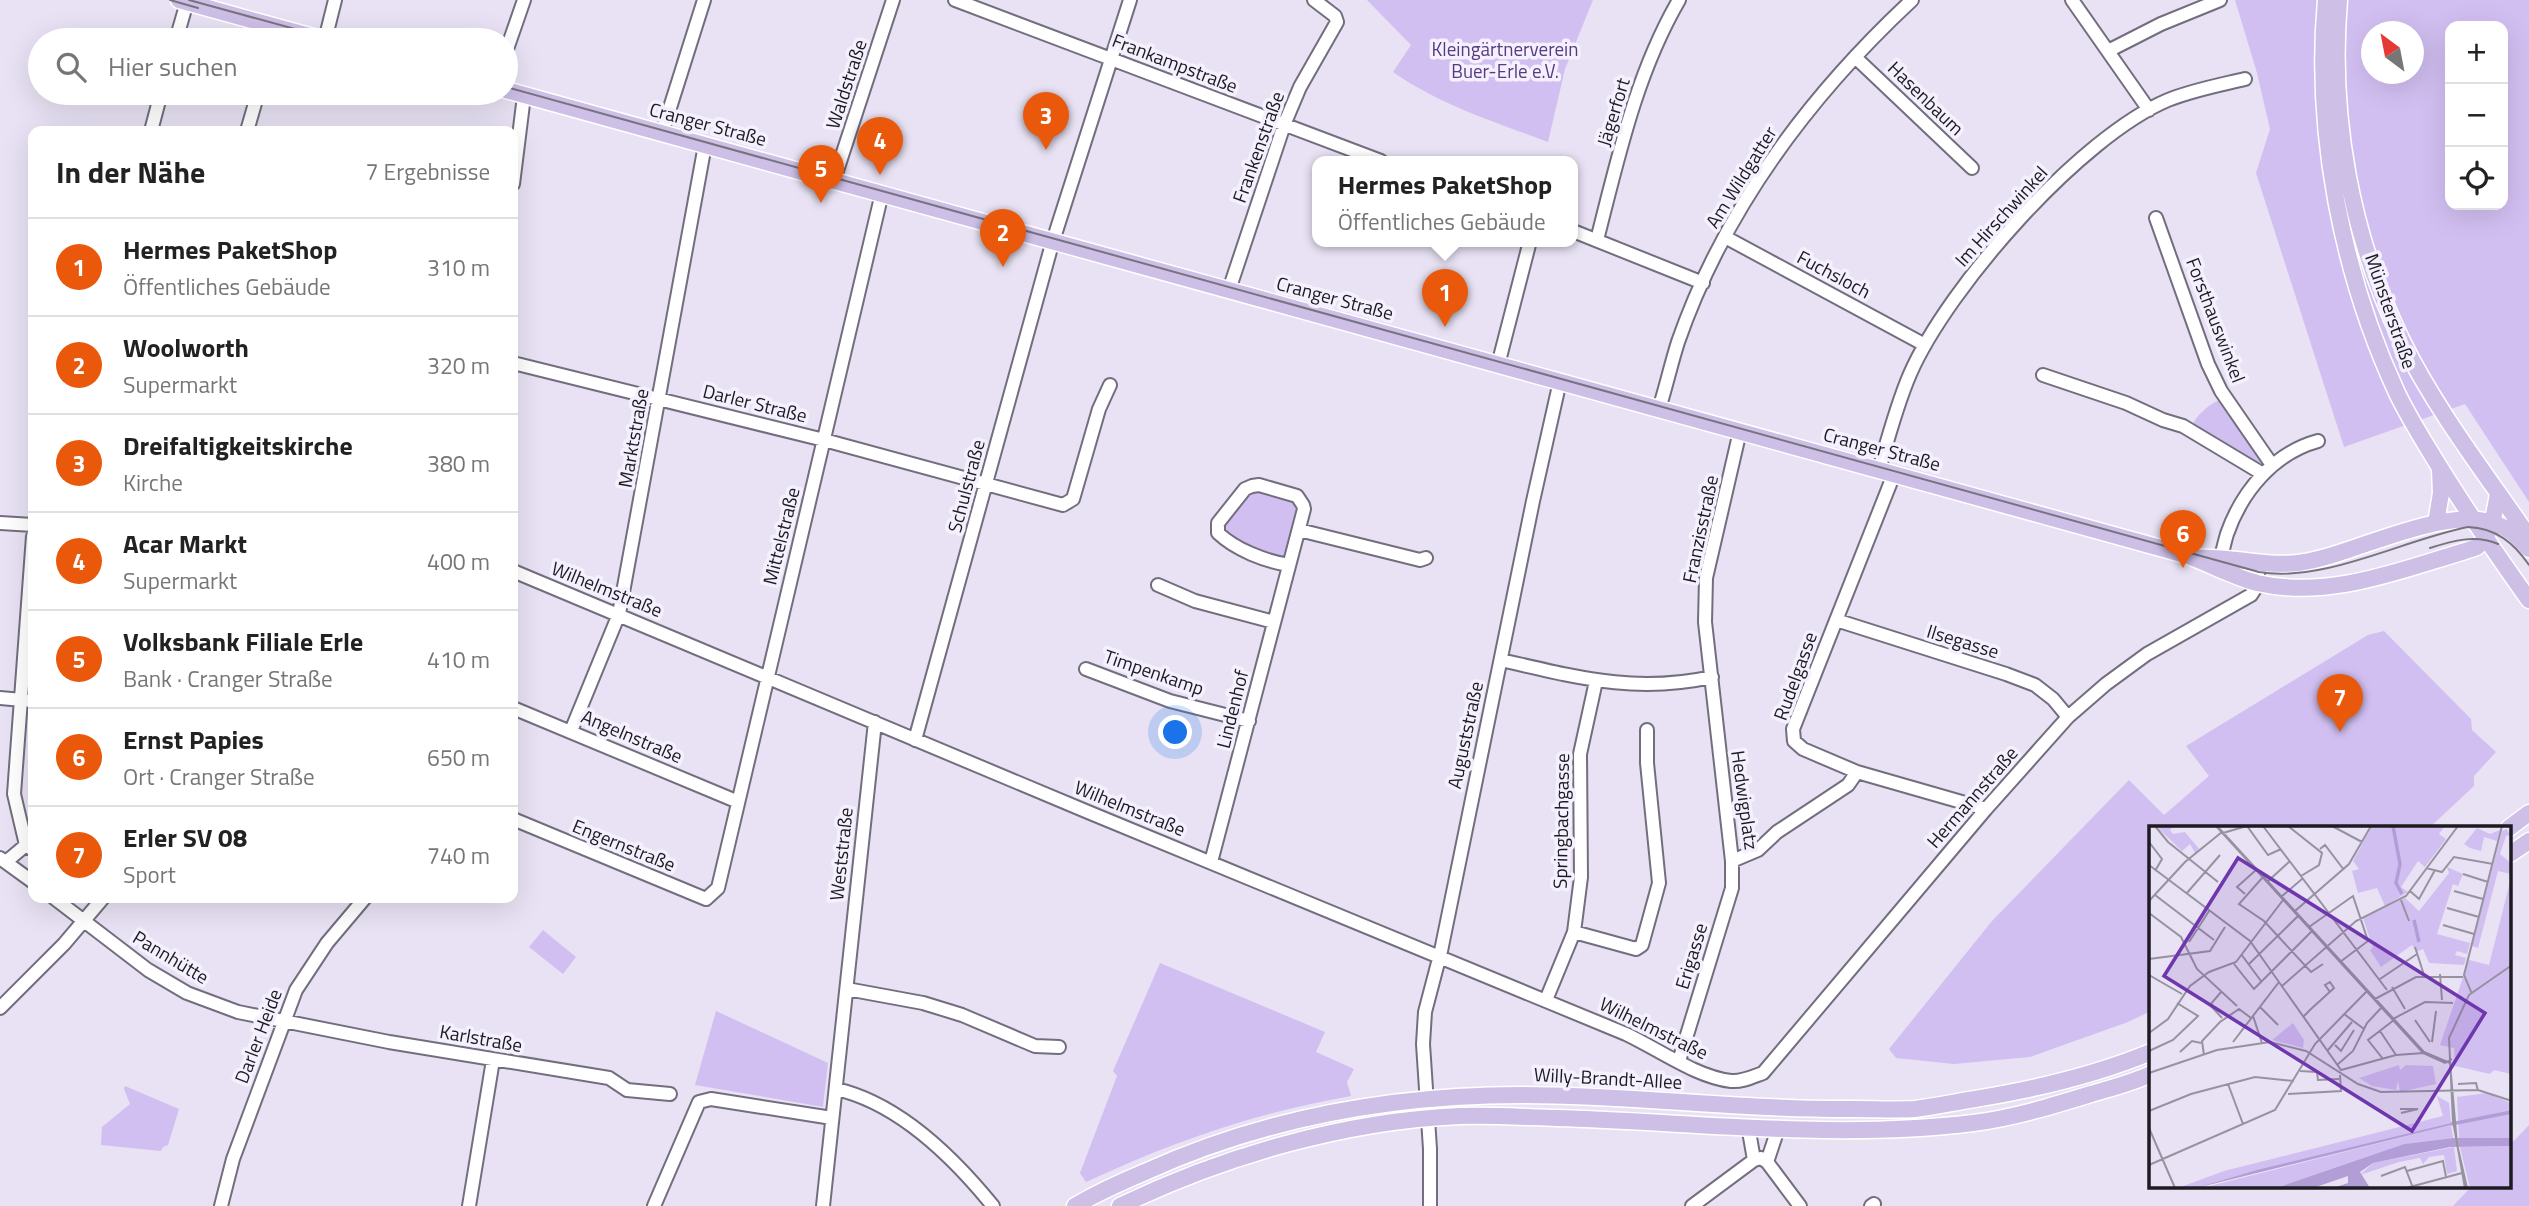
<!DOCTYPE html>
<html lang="de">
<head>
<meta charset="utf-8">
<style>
  body { margin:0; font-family:"Titillium Web",sans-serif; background:#f6f6f6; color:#222 }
  .controls { position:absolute; right:21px; top:21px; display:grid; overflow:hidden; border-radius:14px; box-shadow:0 7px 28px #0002 }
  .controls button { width:63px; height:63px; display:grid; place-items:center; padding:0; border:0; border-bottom:2px solid #e0e0e0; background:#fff; color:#222; font:35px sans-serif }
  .compass { position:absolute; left:2361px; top:21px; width:63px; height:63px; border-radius:50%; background:#fff; box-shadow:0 7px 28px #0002; rotate:328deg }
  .you { position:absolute; left:1176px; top:733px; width:24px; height:24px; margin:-18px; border:5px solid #fff; border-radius:50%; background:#1a73e8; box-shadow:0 0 0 10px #1a73e833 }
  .badge { display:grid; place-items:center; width:46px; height:46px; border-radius:50%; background:#ea580c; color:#fff; font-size:23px; font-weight:700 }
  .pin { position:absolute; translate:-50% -58px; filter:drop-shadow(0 2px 4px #0008) }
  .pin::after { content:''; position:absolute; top:37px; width:24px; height:21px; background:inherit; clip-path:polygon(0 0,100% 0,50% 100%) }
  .popup { position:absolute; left:1312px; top:156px; width:266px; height:91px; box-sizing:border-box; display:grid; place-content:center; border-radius:14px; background:#fff; filter:drop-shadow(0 2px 5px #0005); font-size:23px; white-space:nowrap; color:#767676 }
  .popup b { font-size:26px; color:#222 }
  .popup::after { content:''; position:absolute; left:50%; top:100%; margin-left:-14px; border:14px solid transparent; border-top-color:#fff }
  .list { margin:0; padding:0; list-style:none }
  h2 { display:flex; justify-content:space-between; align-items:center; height:91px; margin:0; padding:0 28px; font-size:30px }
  h2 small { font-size:23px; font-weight:400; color:#767676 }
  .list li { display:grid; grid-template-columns:46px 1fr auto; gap:21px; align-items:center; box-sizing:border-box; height:98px; padding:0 28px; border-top:2px solid #e0e0e0 }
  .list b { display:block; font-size:26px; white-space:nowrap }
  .list p { margin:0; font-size:23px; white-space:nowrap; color:#767676 }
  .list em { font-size:23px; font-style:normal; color:#767676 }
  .icon { flex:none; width:38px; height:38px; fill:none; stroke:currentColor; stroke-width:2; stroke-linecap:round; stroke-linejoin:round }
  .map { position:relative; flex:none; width:2529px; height:1206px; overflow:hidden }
  .search { position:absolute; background:#fff; box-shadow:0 7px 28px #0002; left:28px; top:28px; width:490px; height:77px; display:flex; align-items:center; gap:18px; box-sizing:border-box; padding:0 24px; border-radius:38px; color:#767676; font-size:26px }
  .panel { position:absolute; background:#fff; box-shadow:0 7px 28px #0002; left:28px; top:126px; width:490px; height:777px; border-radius:14px }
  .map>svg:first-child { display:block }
  .green { fill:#d1bff1; fill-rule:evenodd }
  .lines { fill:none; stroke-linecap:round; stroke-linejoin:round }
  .minor-casing { stroke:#736e7e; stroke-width:16 }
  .major-casing { stroke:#fff; stroke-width:19 }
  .minor { stroke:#fff; stroke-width:12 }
  .major { stroke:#cebfe7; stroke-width:16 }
  .tram { stroke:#77737f; stroke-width:2 }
  .labels { text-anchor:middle; stroke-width:7; stroke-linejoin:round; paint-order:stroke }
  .park-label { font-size:19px; fill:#583a80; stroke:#f5f0fe }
  .street-label { font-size:19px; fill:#1d1b21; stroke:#f5f0fe }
  .inset-river { fill:none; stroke:#b39dd7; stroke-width:3.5 }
  .inset-road { fill:none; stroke:#9792a0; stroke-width:2 }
  .view { fill:#6f37ae; fill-opacity:0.15; stroke:#6f37ae; stroke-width:3.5 }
  .inset-edge { fill:none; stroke:#1d1b21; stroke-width:3.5 }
</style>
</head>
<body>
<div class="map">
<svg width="2529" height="1206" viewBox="0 0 2529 1206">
  <rect width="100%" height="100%" fill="#e8e2f4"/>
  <!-- green -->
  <path class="green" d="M1367 0H1593L1565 69 1548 142C1495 122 1440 105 1393 72L1411 45Z
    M2235 0H2529V502L2465 404 2344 447 2256 173 2270 129 2257 73ZM2450 26H2503V205H2450ZM2372 32H2414V74H2372Z
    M2221 400 2262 460 2261 462 2257 464 2196 429 2193 424C2197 415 2211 402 2221 400Z
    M1256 490 1295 501 1297 506 1285 554 1281 559 1257 551 1224 534 1222 526 1250 491Z
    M2384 631 2471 719 2472 730 2496 752 2474 776V786L2429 828H2151V1011L2128 1022 2030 1057 1954 1064 1896 1058 1889 1049 1992 921 2129 780 2164 815 2209 776 2186 746 2368 635Z
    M543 930 576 957 563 974 529 947Z
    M1160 963 1325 1032 1316 1052 1354 1069 1347 1082 1351 1096C1254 1113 1174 1141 1086 1182L1080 1173 1117 1076 1113 1071Z
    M716 1011 828 1063 823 1107 695 1085Z
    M125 1086 179 1109 168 1145 163 1147 161 1151 101 1145 102 1127 130 1104 124 1089Z
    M2529 1125V1206H2453L2471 1187H2510V1145Z"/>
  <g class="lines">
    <defs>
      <path id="minor" d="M955 0 1381 161
        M2072 0 2149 110
        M176 40 187 2
        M273 40 277 27
        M325 40 335 0
        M2108 51 2161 24 2220 0
        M506 52 524 0
        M1855 57 1972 168
        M151 131 161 93
        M247 131 258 93
        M662 133 704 0
        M834 180 893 0
        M513 184 524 96
        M2156 218 2208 364 2221 391 2272 465
        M1573 231 1703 283
        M1725 237 1925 345
        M1597 240C1618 158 1636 74 1679 0
        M1229 290 1284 125 1300 87 1337 22 1335 16 1314 0
        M513 363 824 440 1063 505 1073 499 1099 409 1110 385
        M1498 365 1530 241
        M2043 375 2126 403 2163 420 2183 426 2263 474
        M1659 409C1666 387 1671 364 1678 342 1724 210 1810 95 1912 0
        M1879 470C1888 438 1897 404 1910 374 1948 287 2080 137 2168 100 2193 90 2220 85 2245 79
        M1894 474 1793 729 1794 741 1803 749 1857 772 1986 809
        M0 523 33 525
        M1299 530 1420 560 1426 558
        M2218 566C2222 555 2224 544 2227 534 2242 491 2274 453 2318 441
        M513 571 1088 812 1626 1034C1658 1049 1696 1077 1731 1081 1742 1082 1752 1077 1763 1073L1986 809 2068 717 2106 684 2147 654 2251 595C2258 586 2260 576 2256 565
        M1158 585 1195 601 1274 622
        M1836 620 2006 674 2035 685 2053 699 2068 717
        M1501 660C1576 677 1634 694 1712 677
        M1086 669 1170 701 1249 721
        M0 698 33 701
        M513 708 736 801
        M571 731 619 614 705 145
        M915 740 1052 244 1130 0
        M513 819 706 899 718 888 882 193
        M26 845 14 794 33 536
        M0 858 33 882
        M7 861 26 845 33 850
        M1732 861 1758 850 1777 832 1848 785 1857 772
        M1211 862 1304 509 1303 505 1297 496 1259 485 1252 486 1245 489 1218 523V533C1236 550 1265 561 1289 565
        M54 898 148 970 187 993 238 1012 389 1042 609 1078 627 1090 670 1094
        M1574 932 1636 949 1642 945 1659 883 1647 763V730
        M847 989 923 1003 962 1015 1035 1046 1059 1047
        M1546 1000 1574 932 1581 877 1580 754 1596 681
        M0 1008 64 944 103 898
        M1679 1061 1732 888V861L1705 622 1706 578 1740 431
        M836 1089C898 1103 954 1158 993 1206
        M1751 1127 1750 1137 1754 1160
        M1767 1162 1778 1129
        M221 1206 233 1159 296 990 327 943 365 898
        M469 1206 493 1060
        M654 1206 699 1102 711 1099 832 1118
        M823 1206 875 722
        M1430 1206V1149L1423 1044 1425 1012 1441 951 1533 501 1560 381
        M1692 1206 1754 1160 1761 1158 1767 1162 1800 1206
        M1871 1206 1874 1204"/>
      <path id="major" d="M179 0 324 40
        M2326 0C2314 132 2342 274 2397 393 2409 418 2423 440 2437 463 2466 510 2497 555 2529 600
        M2339 0C2329 116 2351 236 2402 341 2436 410 2485 473 2529 537
        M506 90 2182 554C2207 562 2230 576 2257 583 2328 599 2395 572 2462 552 2467 550 2474 549 2478 546 2491 537 2496 507 2498 493
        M2436 523 2441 493 2440 470
        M2197 558C2231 556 2263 567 2298 563 2356 556 2451 498 2505 528 2515 533 2522 542 2529 549
        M2509 828 2529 813
        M2510 854 2529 841
        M1075 1206C1097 1193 1121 1182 1145 1172 1264 1118 1391 1095 1522 1095 1633 1095 1743 1110 1854 1109 1874 1109 1895 1110 1915 1109 1933 1107 1951 1103 1969 1100 2032 1090 2093 1076 2151 1052
        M1120 1206C1224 1156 1344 1121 1460 1116 1492 1115 1524 1117 1556 1118 1694 1122 1835 1140 1973 1123 2013 1118 2052 1106 2091 1094 2111 1088 2132 1083 2151 1074"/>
    </defs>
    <!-- minor casing -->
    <use href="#minor" class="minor-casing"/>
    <!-- major casing -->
    <use href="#major" class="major-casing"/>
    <!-- minor -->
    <use href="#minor" class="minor"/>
    <!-- major -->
    <use href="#major" class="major"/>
    <!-- tram -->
    <path class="tram" d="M170 0 198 8
      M189 0 335 40
      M506 87 2259 572C2325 583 2402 540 2468 527 2496 528 2514 543 2529 565
      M2430 548C2452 541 2475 534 2498 544"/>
  </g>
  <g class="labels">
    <!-- park labels -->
    <g class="park-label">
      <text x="1505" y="56">Kleingärtnerverein<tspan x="1505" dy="22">Buer-Erle e.V.</tspan></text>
    </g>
    <!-- street labels -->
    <g class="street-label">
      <text transform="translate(1175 63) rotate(21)" y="7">Frankampstraße</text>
      <text transform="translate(846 84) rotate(-72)" y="7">Waldstraße</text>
      <text transform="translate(1926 98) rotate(44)" y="7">Hasenbaum</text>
      <text transform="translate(1613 112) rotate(-73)" y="7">Jägerfort</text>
      <text transform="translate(708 124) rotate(15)" y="7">Cranger Straße</text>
      <text transform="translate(1258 147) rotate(-70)" y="7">Frankenstraße</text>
      <text transform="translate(1741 177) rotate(-58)" y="7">Am Wildgatter</text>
      <text transform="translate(2001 216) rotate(-48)" y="7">Im Hirschwinkel</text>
      <text transform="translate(1834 274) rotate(28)" y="7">Fuchsloch</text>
      <text transform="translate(1335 298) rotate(15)" y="7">Cranger Straße</text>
      <text transform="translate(2391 311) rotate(71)" y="7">Münsterstraße</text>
      <text transform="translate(2216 320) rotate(69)" y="7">Forsthauswinkel</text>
      <text transform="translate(755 403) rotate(14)" y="7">Darler Straße</text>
      <text transform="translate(633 438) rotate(-80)" y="7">Marktstraße</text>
      <text transform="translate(1882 449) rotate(15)" y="7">Cranger Straße</text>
      <text transform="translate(966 486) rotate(-75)" y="7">Schulstraße</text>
      <text transform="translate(1700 529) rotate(-78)" y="7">Franzisstraße</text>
      <text transform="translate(781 536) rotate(-76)" y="7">Mittelstraße</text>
      <text transform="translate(607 589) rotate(22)" y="7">Wilhelmstraße</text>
      <text transform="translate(1963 641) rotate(17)" y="7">Ilsegasse</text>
      <text transform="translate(1154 672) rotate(19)" y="7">Timpenkamp</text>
      <text transform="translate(1795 676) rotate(-70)" y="7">Rudelgasse</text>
      <text transform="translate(1232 709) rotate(-76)" y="7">Lindenhof</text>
      <text transform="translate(1465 735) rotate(-78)" y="7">Auguststraße</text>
      <text transform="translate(632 736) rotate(23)" y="7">Angelnstraße</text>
      <text transform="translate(1972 797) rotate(-49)" y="7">Hermannstraße</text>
      <text transform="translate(1745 800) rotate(82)" y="7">Hedwigplatz</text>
      <text transform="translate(1130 808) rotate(22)" y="7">Wilhelmstraße</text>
      <text transform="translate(1561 821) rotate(-89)" y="7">Springbachgasse</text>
      <text transform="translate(624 845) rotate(22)" y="7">Engernstraße</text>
      <text transform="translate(841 854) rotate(-84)" y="7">Weststraße</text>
      <text transform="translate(1691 956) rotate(-73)" y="7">Erigasse</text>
      <text transform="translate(171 957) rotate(31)" y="7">Pannhütte</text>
      <text transform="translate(1654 1028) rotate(26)" y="7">Wilhelmstraße</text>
      <text transform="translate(258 1036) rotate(-69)" y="7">Darler Heide</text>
      <text transform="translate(481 1038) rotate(10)" y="7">Karlstraße</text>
      <text transform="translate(1608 1078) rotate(3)" y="7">Willy-Brandt-Allee</text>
    </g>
  </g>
  <!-- overview -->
  <g transform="translate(2149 826)">
    <rect width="362" height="362" fill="#e8e2f4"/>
    <path d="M7 0H25L21 4 24 8 36 6 51 24 46 27 41 18 33 25ZM223 0H296L290 8 297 13 276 41 269 35 252 61 259 66 236 80 228 62 209 67 203 45 210 43 204 35ZM328 2 341 8 351 4 348 15 335 11 332 25 321 22 315 18ZM358 3 361 9 357 10 351 28 362 37V48L349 45 329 122 323 120 353 5ZM298 41 314 48 309 60 304 58 288 108 321 117 318 128 308 125 306 129 317 132 315 139 280 137 274 123 267 126 263 119 232 141 221 124 224 122 214 92 256 72 270 85 300 47ZM362 52V248L345 244 341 248 306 240 305 222 291 219 320 134 340 139ZM144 197 155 214 154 222 123 214ZM250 239 251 244 257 239 284 240 287 258 251 266 249 255 247 264 223 260 210 252ZM338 267 362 277V312H310L308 271ZM288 270 300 277 302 297 47 362H29L75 345 294 290ZM302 299 304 312 255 318 127 362H53ZM362 320V362H321L311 321ZM305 321 308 345 298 348 295 329 280 331 274 338 271 332 250 336 211 349 224 337Z" fill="#d1bff1"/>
    <path d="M302 297V299L47 362 108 344ZM304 312H362V320L301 321 224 337 211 346 221 362H184L199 357V350L164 362H127L255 318Z" fill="#b39dd7"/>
    <path class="inset-river" d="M244 0 251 38 247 57 253 68M265 94 270 116M302 298 363 286"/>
    <path class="inset-road" d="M6 0 19 16 69 56M67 0 274 227 296 237 303 233M68 0 275 226 301 237 308 318 318 362M114 0 238 164M139 0 173 27 170 39 152 50M183 0 213 16M74 7 98 0 119 29 132 23M0 16 13 33 6 45M171 23 176 19 195 44M0 39 101 115 192 244 247 229 275 227M277 42 293 46 305 31 344 38M314 48 339 56M114 51 90 78 115 95 162 146 174 138M118 56 141 35M261 65 270 73 286 44M305 65 334 73M37 68 71 29M96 68 88 61 107 44M6 69 65 114M132 71 153 53M252 74 260 95M0 75 36 36 73 6M298 82 330 91M146 85 200 38 222 0M0 87 32 111 48 143 88 180M294 99 325 108M160 101 204 70 219 115 191 136M40 116 60 85M266 121 275 149M92 128 112 155M0 133 61 125 76 101M85 138 105 163 163 105M100 138 149 90M291 148 293 174M0 149 33 168M231 153 268 128M133 160 207 95 257 70 309 0M243 161 256 183M72 166 61 179 73 192M323 168 315 149 353 0M226 173 267 151H314M111 181 129 199M195 188 215 203M104 190 113 217M155 190 162 183 185 162 181 156 176 159 181 166M244 193 276 176 304 177M266 194 281 216M231 205 247 229M0 207 19 193 41 160 60 146 87 136 134 74M84 216 130 156M283 216 287 185M186 219 192 225 205 204M179 224 203 196M0 225 24 214 49 190 28 177M31 226 43 215 52 217M55 229 53 215 71 196 90 183 102 192M234 233 219 214 245 194M188 239 204 225 218 197 233 181M151 245 168 246 169 254 190 253M0 247 68 224 121 216 157 225 209 258 232 266 329 264 363 275M79 258 94 298M309 258 327 257 329 265M139 268 192 265 191 249M251 283H269L252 287M0 285 42 268 106 251 145 255M0 302 26 362M0 339 126 284 166 218 218 165M258 345 294 335 297 351M232 350 256 341 264 362M257 362 313 347M316 362 304 295 300 212 320 169 363 139"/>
    <path class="view" d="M89 32 336 187 263 305 15 150Z"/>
    <rect width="362" height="362" class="inset-edge"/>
  </g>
</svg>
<div class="controls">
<button>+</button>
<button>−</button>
<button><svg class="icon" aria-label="locate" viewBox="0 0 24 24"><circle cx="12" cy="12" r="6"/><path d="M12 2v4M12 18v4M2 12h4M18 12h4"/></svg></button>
</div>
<svg class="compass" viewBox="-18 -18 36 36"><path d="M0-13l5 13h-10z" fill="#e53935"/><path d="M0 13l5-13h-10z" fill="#767676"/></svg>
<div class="you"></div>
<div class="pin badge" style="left:1445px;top:327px">1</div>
<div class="popup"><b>Hermes PaketShop</b>Öffentliches Gebäude</div>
<div class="pin badge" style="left:1003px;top:267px">2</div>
<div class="pin badge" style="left:1046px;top:150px">3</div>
<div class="pin badge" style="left:880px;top:175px">4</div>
<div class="pin badge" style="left:821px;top:203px">5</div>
<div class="pin badge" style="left:2183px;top:568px">6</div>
<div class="pin badge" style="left:2340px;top:732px">7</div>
<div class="search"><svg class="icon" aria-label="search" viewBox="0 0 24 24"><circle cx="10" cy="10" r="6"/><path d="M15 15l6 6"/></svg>Hier suchen</div>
<section class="panel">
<h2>In der Nähe<small>7 Ergebnisse</small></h2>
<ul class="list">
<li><span class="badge">1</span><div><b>Hermes PaketShop</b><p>Öffentliches Gebäude</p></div><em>310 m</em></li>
<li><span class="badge">2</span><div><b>Woolworth</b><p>Supermarkt</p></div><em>320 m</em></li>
<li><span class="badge">3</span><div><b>Dreifaltigkeitskirche</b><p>Kirche</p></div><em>380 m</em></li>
<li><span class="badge">4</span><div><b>Acar Markt</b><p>Supermarkt</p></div><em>400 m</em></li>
<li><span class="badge">5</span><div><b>Volksbank Filiale Erle</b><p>Bank · Cranger Straße</p></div><em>410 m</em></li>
<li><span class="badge">6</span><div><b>Ernst Papies</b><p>Ort · Cranger Straße</p></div><em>650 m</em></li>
<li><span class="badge">7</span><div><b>Erler SV 08</b><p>Sport</p></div><em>740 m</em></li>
</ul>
</section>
</div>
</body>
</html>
